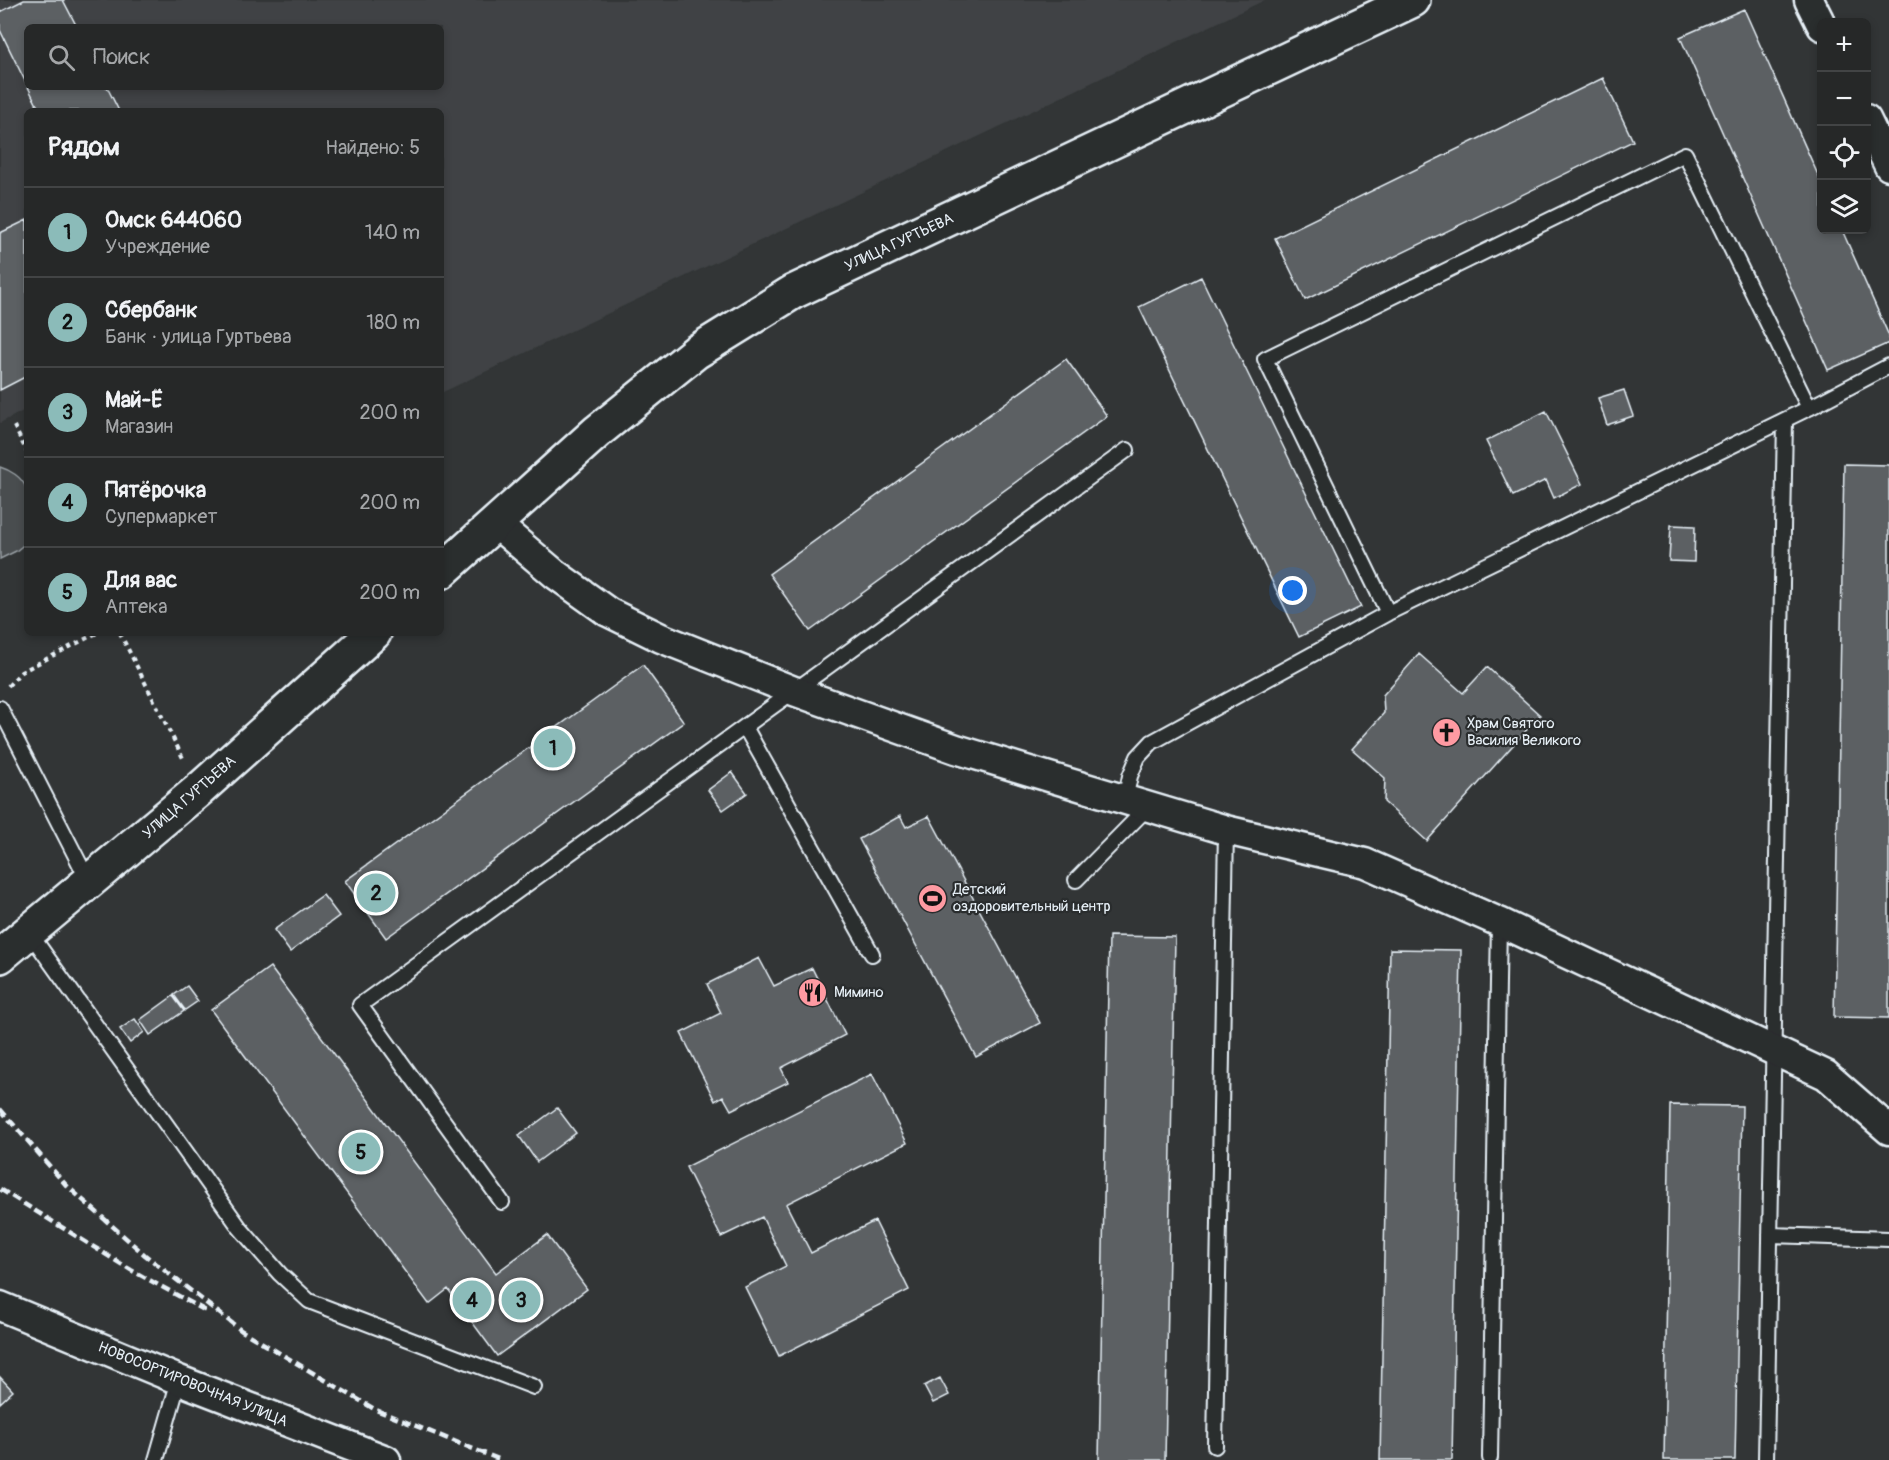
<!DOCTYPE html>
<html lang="ru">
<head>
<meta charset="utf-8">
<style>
  body { margin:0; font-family:Pangolin,sans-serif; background:#323434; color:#f1f3f6 }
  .controls { position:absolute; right:18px; top:18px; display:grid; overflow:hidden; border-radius:9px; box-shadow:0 3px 9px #0003 }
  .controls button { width:54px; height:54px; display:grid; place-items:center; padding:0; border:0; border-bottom:2px solid #424445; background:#262828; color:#f1f3f6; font:30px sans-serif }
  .you { position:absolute; left:1293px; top:591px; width:21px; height:21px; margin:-15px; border:4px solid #fff; border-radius:50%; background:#1a73e8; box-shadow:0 0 0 9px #1a73e833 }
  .badge { display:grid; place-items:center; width:39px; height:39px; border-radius:50%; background:#8bbbb9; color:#111; font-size:20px; font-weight:700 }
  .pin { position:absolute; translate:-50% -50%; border:3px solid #fff; box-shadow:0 2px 6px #0006 }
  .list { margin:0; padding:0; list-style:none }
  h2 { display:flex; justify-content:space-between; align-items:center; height:78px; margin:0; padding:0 24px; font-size:26px }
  h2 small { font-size:20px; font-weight:400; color:#a4a6a8 }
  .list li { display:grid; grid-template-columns:39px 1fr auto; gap:18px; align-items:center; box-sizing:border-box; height:90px; padding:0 24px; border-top:2px solid #424445 }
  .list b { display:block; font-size:22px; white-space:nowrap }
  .list p { margin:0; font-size:20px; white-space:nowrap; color:#a4a6a8 }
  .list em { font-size:20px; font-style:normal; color:#a4a6a8 }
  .icon { flex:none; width:33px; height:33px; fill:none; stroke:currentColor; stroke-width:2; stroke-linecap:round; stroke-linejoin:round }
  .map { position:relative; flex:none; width:1889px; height:1460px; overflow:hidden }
  .search { position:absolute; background:#262828; box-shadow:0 3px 9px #0003; left:24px; top:24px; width:420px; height:66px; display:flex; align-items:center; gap:15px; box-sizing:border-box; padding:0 21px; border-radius:9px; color:#a4a6a8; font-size:22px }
  .panel { position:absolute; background:#262828; box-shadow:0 3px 9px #0003; left:24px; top:108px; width:420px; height:528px; border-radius:9px }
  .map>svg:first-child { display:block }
  .built { fill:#3f4244; fill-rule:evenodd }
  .green { fill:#494d4f; stroke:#989fa4; stroke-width:1.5 }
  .building { fill:#5c6063; stroke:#e8f1f8; stroke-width:1.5 }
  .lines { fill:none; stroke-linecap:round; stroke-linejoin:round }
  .lane-casing { stroke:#e8f1f8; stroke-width:18 }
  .street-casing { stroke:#e8f1f8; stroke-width:33 }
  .secondary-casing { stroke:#e8f1f8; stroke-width:38 }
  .path { stroke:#e8f1f8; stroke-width:4; stroke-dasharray:4.5 4.5; stroke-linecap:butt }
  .lane { stroke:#2a2d2e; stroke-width:14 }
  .street { stroke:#2a2d2e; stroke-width:28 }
  .secondary { stroke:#2a2d2e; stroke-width:33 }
  .rail { stroke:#e8f1f8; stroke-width:4.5; stroke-dasharray:9 4.5; stroke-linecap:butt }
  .labels { text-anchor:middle; stroke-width:4.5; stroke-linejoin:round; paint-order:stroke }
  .street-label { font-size:15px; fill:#e8f1f8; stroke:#2a2d2e }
  .poi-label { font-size:15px; fill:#e8f1f8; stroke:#2a2d2e; text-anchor:start }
</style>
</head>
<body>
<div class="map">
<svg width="1889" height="1460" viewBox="0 0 1889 1460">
  <rect width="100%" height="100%" fill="#323536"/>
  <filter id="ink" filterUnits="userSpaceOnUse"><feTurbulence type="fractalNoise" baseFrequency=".0167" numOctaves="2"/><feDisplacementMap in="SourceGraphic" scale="12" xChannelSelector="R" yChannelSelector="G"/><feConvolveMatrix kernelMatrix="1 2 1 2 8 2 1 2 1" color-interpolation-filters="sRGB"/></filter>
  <g filter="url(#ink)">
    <!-- built -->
    <path class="built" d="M0 0H1265L441 393V111H27V409L0 423ZM27 27H441V87H27Z"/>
    <!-- green -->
    <path class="green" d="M0 467C10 470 22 477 26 488 30 497 27 530 27 542L16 551 0 559Z"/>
    <!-- building -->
    <path class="building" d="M24 0H63L77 27H27V85L0 30V12Z
      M1744 9 1822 184V230H1842L1889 336V343L1828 370 1680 37Z
      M1603 78 1633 141 1305 300 1275 238Z
      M28 87H107L119 111H40Z
      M27 220V376L0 390V233Z
      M1201 277 1361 607 1299 637 1139 307Z
      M1066 359 1107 416 810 631 769 574Z
      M1624 390 1633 416 1607 425 1598 398Z
      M1546 411 1582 484 1554 498 1546 480 1513 496 1486 441Z
      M1844 464 1889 465V1018L1834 1017Z
      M1671 525 1695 526 1694 562 1669 561Z
      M1419 654 1463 693 1487 667 1540 715 1427 841 1384 802 1385 778 1352 749 1384 713 1383 695Z
      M643 665 684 722 386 938 345 881Z
      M732 772 747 793 723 810 708 790Z
      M900 816 906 827 929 816 1040 1023 976 1057 859 839Z
      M323 895 339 916 290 952 274 930Z
      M1109 936 1175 937 1165 1460H1099Z
      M1390 949 1461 950 1452 1460H1380Z
      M759 958 774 986 812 968 845 1035 781 1068 788 1082 731 1110 723 1096 715 1101 681 1033 721 1013 707 984Z
      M270 967 496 1273 547 1235 587 1289 497 1356 448 1289 429 1304 211 1010Z
      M187 986 198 1001 185 1010 174 995Z
      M173 996 184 1011 150 1035 140 1020Z
      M135 1019 144 1032 130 1043 120 1029Z
      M872 1074 907 1143 786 1204 811 1253 875 1221 909 1290 779 1356 745 1287 786 1266 762 1217 721 1237 686 1167Z
      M1670 1105 1742 1106 1735 1460H1664Z
      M557 1108 576 1133 537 1162 519 1136Z
      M0 1377 13 1391 0 1403Z
      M940 1378 949 1395 933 1403 924 1386Z"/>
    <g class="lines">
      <defs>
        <path id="lane" d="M1388 613 1265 359 1685 154 1809 408
          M0 708 89 882
          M745 727 872 954
          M1125 800 1130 776 1138 757 1152 742 1388 613 1809 408 1889 366
          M1076 880 1148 807
          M29 932 240 1228 280 1274 309 1301 534 1387
          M502 1202 360 1005 1127 450
          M1770 1235 1889 1239
          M1215 1446 1226 830
          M1490 1458 1499 922
          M156 1460 179 1380
          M1766 1460 1785 420"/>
        <path id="street" d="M1809 0 1822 26
          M1866 119 1889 166
          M495 523 555 574 608 612 661 638 794 691 956 749 1226 830 1365 863 1499 922 1826 1075 1889 1130
          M0 1306 179 1380 386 1460"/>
        <path id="secondary" d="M441 572 598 431 696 352 793 292 1413 0
          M0 956 200 789 374 633"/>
      </defs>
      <!-- lane casing -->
      <use href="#lane" class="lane-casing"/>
      <!-- street casing -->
      <use href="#street" class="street-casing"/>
      <!-- secondary casing -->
      <use href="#secondary" class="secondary-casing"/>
      <!-- path -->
      <path class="path" d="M14 426 27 452
        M120 633 183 758
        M8 686 21 672 97 633"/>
      <!-- lane -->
      <use href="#lane" class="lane"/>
      <!-- street -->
      <use href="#street" class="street"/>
      <!-- secondary -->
      <use href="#secondary" class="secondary"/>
      <!-- rail -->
      <path class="rail" d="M0 1109 66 1185 145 1255 242 1331 376 1410 501 1460
        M0 1189 131 1270 206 1311"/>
    </g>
  </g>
  <!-- icons -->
  <defs>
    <symbol id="church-disc" viewBox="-11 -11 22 22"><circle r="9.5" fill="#ff9aa2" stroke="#2a2d2e"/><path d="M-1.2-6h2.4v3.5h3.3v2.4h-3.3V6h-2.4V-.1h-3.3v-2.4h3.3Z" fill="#111"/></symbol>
    <symbol id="stadium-disc" viewBox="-11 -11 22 22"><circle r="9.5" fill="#ff9aa2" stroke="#2a2d2e"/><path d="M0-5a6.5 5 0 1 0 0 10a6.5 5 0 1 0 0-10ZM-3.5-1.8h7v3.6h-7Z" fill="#111"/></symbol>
    <symbol id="restaurant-disc" viewBox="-11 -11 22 22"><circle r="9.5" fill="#ff9aa2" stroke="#2a2d2e"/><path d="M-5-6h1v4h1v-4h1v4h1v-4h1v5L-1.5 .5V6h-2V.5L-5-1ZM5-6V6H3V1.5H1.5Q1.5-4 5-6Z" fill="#111"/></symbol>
  </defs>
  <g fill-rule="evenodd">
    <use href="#church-disc" x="1430" y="716" width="33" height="33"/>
    <use href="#stadium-disc" x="916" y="882" width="33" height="33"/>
    <use href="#restaurant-disc" x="796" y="976" width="33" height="33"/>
  </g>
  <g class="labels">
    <!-- street labels -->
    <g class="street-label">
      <text transform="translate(899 242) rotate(-25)" y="5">УЛИЦА ГУРТЬЕВА</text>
      <text transform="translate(189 797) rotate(-41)" y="5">УЛИЦА ГУРТЬЕВА</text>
      <text transform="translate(193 1384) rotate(22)" y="5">НОВОСОРТИРОВОЧНАЯ УЛИЦА</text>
    </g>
    <!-- poi labels -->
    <g class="poi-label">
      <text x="1467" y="728">Храм Святого<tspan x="1467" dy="17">Василия Великого</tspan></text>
      <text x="953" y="894">Детский<tspan x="953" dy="17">оздоровительный центр</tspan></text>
      <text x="834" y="997">Мимино</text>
    </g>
  </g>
</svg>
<div class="controls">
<button>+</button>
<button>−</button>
<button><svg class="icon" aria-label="locate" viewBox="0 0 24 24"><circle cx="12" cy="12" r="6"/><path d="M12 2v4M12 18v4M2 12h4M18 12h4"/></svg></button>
<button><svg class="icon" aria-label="layers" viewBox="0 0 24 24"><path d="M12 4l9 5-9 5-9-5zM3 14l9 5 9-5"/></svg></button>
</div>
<div class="you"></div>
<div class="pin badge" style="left:553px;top:748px">1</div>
<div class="pin badge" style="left:376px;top:893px">2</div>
<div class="pin badge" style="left:521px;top:1300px">3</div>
<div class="pin badge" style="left:472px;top:1300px">4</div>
<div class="pin badge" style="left:361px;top:1152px">5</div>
<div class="search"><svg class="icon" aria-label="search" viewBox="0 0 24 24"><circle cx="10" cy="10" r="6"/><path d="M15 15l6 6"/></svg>Поиск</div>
<section class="panel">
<h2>Рядом<small>Найдено: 5</small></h2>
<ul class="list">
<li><span class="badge">1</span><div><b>Омск 644060</b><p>Учреждение</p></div><em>140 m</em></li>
<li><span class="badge">2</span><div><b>Сбербанк</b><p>Банк · улица Гуртьева</p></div><em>180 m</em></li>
<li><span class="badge">3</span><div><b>Май-Ё</b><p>Магазин</p></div><em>200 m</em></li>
<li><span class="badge">4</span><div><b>Пятёрочка</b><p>Супермаркет</p></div><em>200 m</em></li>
<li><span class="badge">5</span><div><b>Для вас</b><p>Аптека</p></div><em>200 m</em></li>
</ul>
</section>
</div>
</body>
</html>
